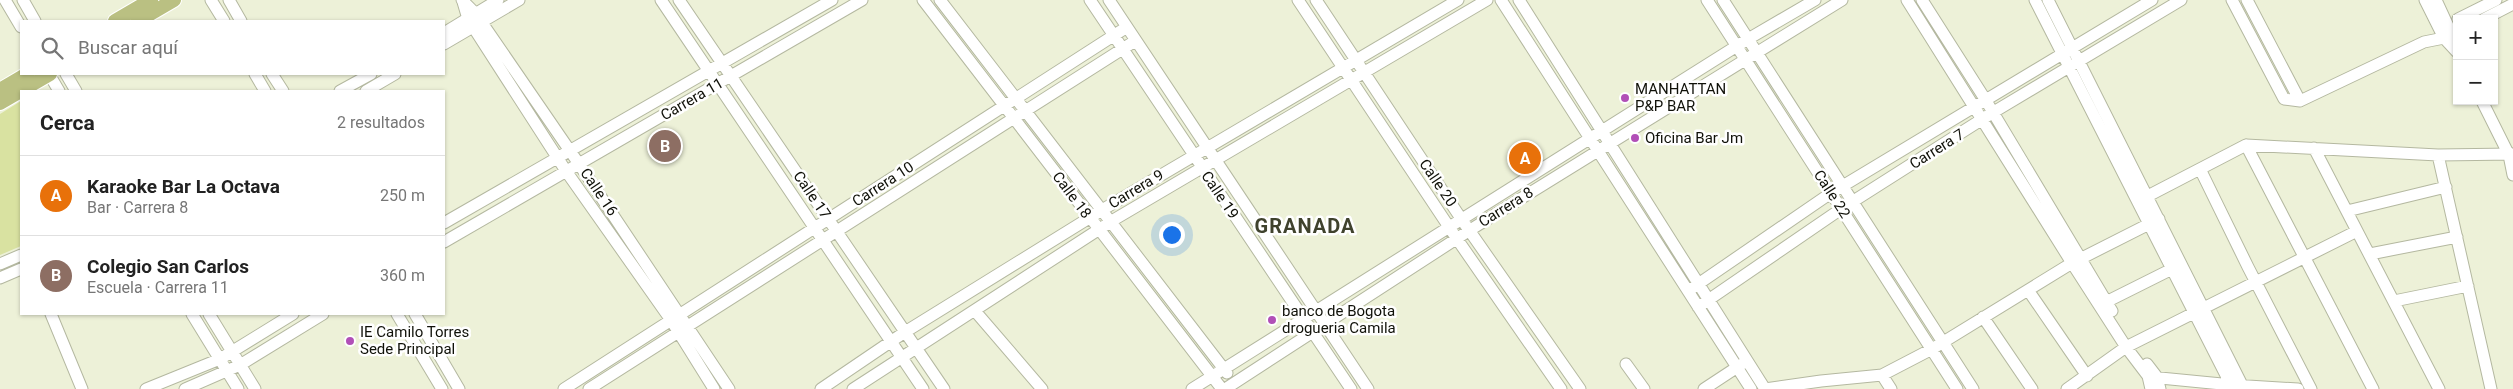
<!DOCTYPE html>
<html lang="es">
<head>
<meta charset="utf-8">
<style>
  body { margin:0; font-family:Roboto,sans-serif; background:#f6f6f6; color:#222 }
  .controls { position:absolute; right:15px; top:15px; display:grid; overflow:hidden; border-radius:0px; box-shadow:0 1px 4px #0004 }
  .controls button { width:45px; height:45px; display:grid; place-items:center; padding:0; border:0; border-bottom:1px solid #e0e0e0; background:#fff; color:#222; font:25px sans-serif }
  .you { position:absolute; left:1171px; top:234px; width:18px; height:18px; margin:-12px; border:4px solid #fff; border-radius:50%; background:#1a73e8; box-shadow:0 0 0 8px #1a73e833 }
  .badge { display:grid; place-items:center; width:32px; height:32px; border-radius:50%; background:#b14fb7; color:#fff; font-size:16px; font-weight:700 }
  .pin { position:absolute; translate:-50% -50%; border:2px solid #fff; box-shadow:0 1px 5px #0006 }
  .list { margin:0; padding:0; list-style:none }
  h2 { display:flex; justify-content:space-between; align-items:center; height:65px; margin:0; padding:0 20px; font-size:21px }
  h2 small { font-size:16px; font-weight:400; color:#767676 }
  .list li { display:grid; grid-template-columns:32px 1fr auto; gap:15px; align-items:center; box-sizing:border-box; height:80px; padding:0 20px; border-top:1px solid #e0e0e0 }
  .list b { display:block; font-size:19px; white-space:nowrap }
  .list p { margin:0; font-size:16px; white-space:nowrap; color:#767676 }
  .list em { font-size:16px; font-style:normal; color:#767676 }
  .icon { flex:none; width:28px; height:28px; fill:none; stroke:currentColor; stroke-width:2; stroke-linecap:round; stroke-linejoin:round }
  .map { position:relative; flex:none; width:2513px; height:389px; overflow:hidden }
  .search { position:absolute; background:#fff; box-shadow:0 1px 4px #0004; left:20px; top:20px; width:425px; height:55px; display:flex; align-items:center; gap:12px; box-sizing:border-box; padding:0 18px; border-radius:0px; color:#767676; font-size:19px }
  .panel { position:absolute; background:#fff; box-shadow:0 1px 4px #0004; left:20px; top:90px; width:425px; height:225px; border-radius:0px }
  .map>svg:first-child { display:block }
  .green { fill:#d9e2a1 }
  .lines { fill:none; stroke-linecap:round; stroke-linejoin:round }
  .minor-casing { stroke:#b4b8a0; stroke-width:13 }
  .major-casing { stroke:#fff; stroke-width:16 }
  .minor { stroke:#fff; stroke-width:11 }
  .major { stroke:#bac082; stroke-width:14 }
  .poi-dot { fill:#b14fb7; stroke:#fff; stroke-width:2 }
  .labels { text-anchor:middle; stroke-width:5; stroke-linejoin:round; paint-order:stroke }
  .poi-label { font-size:15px; fill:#101109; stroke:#fff; text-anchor:start }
  .street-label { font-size:15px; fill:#101109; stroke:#fff }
  .district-label { font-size:20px; font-weight:bold; letter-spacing:1px; fill:#3f422d; stroke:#fff }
</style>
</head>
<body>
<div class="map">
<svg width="2513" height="389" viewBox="0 0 2513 389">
  <rect width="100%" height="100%" fill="#edf1d8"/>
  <!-- green -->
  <path class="green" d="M21 101V246L0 255V114Z"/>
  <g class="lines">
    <defs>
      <path id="minor" d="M5 0 21 27
        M23 0 35 21
        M211 0 224 21
        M229 0 241 21
        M462 0 476 14 579 164 729 389
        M661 0 923 389
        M679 0 944 389
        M923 0 1222 389
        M940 0 1227 373
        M1090 0 1351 389
        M1109 0 1368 389
        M1298 0 1457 239 1561 389
        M1316 0 1462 220 1580 389
        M1501 0 1751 389
        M1519 0 1765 389
        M1707 0 1957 389
        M1723 0 1973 389
        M1907 0 2072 263 2126 347 2148 376 2151 389
        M1922 0 1985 99 2112 311
        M2035 0 2233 389
        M2048 0 2244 389
        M2232 0 2284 99 2300 101 2424 42 2444 38 2457 32
        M2247 0 2300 101
        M2425 0 2444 38 2457 52
        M2436 0 2454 39
        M463 2 468 19 566 171 671 320 714 389
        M2458 19 2496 0
        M2484 19 2513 4
        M444 33 498 0
        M444 44 519 0
        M49 74 59 91
        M66 74 76 91
        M255 74 265 91
        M272 74 283 91
        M340 91 371 74
        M366 91 395 74
        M2482 101 2509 155 2513 175
        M2246 145 2373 389
        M2314 148 2439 389
        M2438 155 2491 389
        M2200 169 2248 267 2311 389
        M2142 199 2246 145 2438 155 2513 154
        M2347 211 2446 187
        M444 223 832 0
        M444 242 862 0
        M2370 254 2457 237
        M0 264 21 255
        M0 278 21 269
        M2028 290 2087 376
        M1688 291 1831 193 2152 0
        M2394 301 2468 286
        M2106 302 2178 266
        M1698 307 1841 209 1992 113 2181 0
        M975 311 1042 389
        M51 314 82 389
        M192 314 238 389
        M209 314 255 389
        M397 314 442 389
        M415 314 459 389
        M1983 317 2032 389
        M1626 364 1644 389
        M2147 364 2157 377 2160 389
        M1882 375 1891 389
        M2150 377 2232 385 2298 389
        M146 389 220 359 293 314
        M185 389 240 365 323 314
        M564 389 1127 27
        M589 389 1135 41
        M821 389 905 332 1107 207 1458 0
        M853 389 1115 219 1487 0
        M1192 389 1748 39 1815 0
        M1225 389 1470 230 1842 0
        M1704 389 1742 364
        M1765 389 1821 381 1882 375 1932 349 2072 263 2159 219
        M2067 389 2126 347 2357 231"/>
      <path id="major" d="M115 21 151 0
        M138 21 174 0
        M0 90 27 74
        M0 103 50 74"/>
    </defs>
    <!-- minor casing -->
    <use href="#minor" class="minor-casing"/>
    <!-- major casing -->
    <use href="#major" class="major-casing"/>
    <!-- minor -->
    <use href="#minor" class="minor"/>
    <!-- major -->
    <use href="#major" class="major"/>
  </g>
  <!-- markers -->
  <g class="poi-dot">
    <circle cx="1625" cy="98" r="5"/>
    <circle cx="1635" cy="138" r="5"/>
    <circle cx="1272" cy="320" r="5"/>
    <circle cx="350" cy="341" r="5"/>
  </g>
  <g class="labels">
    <!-- poi labels -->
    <g class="poi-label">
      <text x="1635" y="94">MANHATTAN<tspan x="1635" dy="17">P&amp;P BAR</tspan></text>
      <text x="1645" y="143">Oficina Bar Jm</text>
      <text x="1282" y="316">banco de Bogota<tspan x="1282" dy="17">drogueria Camila</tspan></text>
      <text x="360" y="337">IE Camilo Torres<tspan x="360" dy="17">Sede Principal</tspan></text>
    </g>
    <!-- street labels -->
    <g class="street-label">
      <text transform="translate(692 99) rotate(-30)" y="5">Carrera 11</text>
      <text transform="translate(1937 149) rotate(-32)" y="5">Carrera 7</text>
      <text transform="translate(1438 183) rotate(56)" y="5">Calle 20</text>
      <text transform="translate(883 184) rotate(-33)" y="5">Carrera 10</text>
      <text transform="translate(1136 189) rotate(-31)" y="5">Carrera 9</text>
      <text transform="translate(599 192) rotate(56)" y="5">Calle 16</text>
      <text transform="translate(1832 194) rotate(57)" y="5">Calle 22</text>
      <text transform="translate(812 195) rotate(56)" y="5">Calle 17</text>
      <text transform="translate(1072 195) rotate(53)" y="5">Calle 18</text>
      <text transform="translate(1220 195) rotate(56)" y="5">Calle 19</text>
      <text transform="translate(1506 207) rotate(-32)" y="5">Carrera 8</text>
    </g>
    <!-- district labels -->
    <g class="district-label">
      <text x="1305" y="233">GRANADA</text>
    </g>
  </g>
</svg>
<div class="controls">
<button>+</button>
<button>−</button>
</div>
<div class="you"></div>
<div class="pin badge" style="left:1525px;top:158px;background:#e8710a">A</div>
<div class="pin badge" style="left:665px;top:146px;background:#8d6e63">B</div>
<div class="search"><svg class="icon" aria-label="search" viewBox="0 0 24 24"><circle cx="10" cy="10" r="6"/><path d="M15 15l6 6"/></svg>Buscar aquí</div>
<section class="panel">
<h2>Cerca<small>2 resultados</small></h2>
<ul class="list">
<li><span class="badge" style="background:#e8710a">A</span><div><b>Karaoke Bar La Octava</b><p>Bar · Carrera 8</p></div><em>250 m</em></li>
<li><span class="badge" style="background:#8d6e63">B</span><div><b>Colegio San Carlos</b><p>Escuela · Carrera 11</p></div><em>360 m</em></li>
</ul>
</section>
</div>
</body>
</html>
